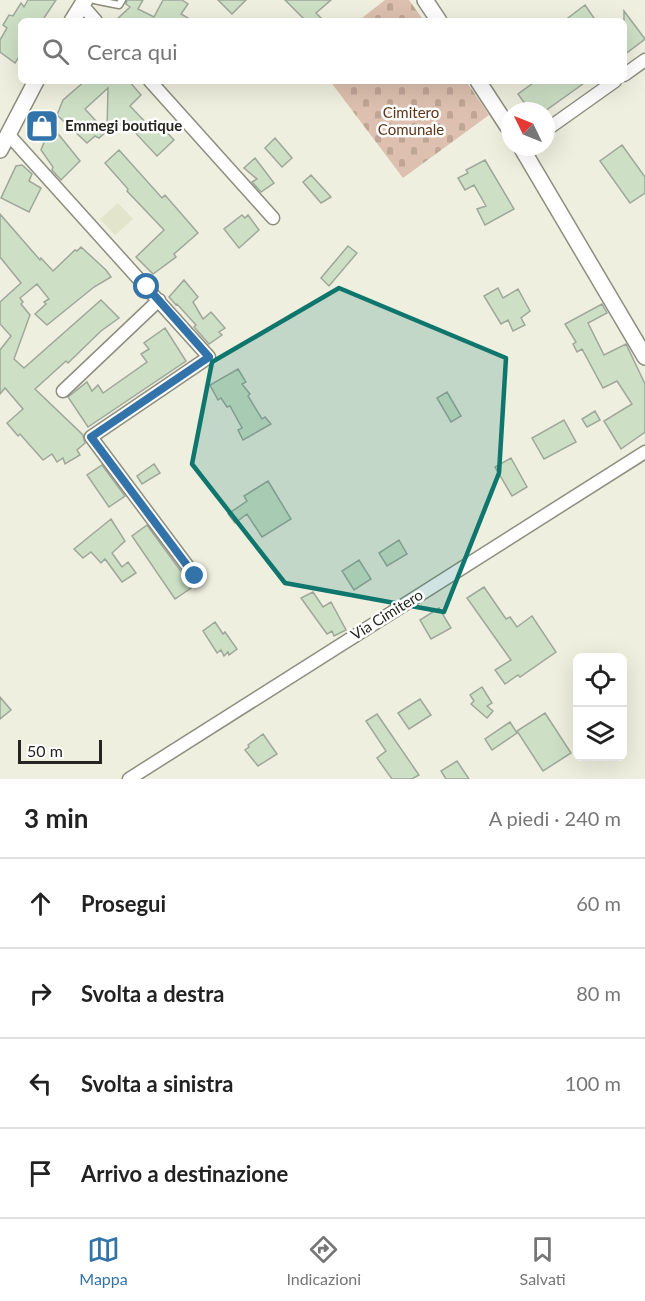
<!DOCTYPE html>
<html lang="it">
<head>
<meta charset="utf-8">
<style>
  body { margin:0; font-family:Lato,sans-serif; background:#f2f2f2; color:#222 }
  .controls { position:absolute; right:18px; bottom:18px; display:grid; overflow:hidden; border-radius:9px; box-shadow:0 6px 24px #0002 }
  .controls button { width:54px; height:54px; display:grid; place-items:center; padding:0; border:0; border-bottom:2px solid #e0e0e0; background:#fff; color:#222; font:30px sans-serif }
  .compass { position:absolute; left:501px; top:102px; width:54px; height:54px; border-radius:50%; background:#fff; box-shadow:0 6px 24px #0002; rotate:313deg }
  .scale { position:absolute; left:18px; bottom:15px; width:84px; box-sizing:border-box; padding-left:6px; border:3px solid #25261f; border-top:0; font-size:16px; line-height:21px; white-space:nowrap; color:#25261f; -webkit-text-stroke:4px #fff; paint-order:stroke }
  .stop { position:absolute; width:18px; height:18px; margin:-14px; border:4px solid #3273aa; border-radius:50%; background:#fff }
  .stop.end { background:#3273aa; border-color:#fff; box-shadow:0 2px 6px #0008 }
  .list { margin:0; padding:0; list-style:none }
  h2 { display:flex; justify-content:space-between; align-items:center; height:78px; margin:0; padding:0 24px; font-size:26px }
  h2 small { font-size:20px; font-weight:400; color:#767676 }
  .list li { display:grid; grid-template-columns:39px 1fr auto; gap:18px; align-items:center; box-sizing:border-box; height:90px; padding:0 24px; border-top:2px solid #e0e0e0 }
  .list b { display:block; font-size:22px; white-space:nowrap }
  .list em { font-size:20px; font-style:normal; color:#767676 }
  .icon { flex:none; width:33px; height:33px; fill:none; stroke:currentColor; stroke-width:2; stroke-linecap:round; stroke-linejoin:round }
  .map { position:relative; flex:none; width:645px; height:779px; overflow:hidden }
  .search { position:absolute; background:#fff; box-shadow:0 6px 24px #0002; left:18px; right:18px; top:18px; height:66px; display:flex; align-items:center; gap:15px; box-sizing:border-box; padding:0 21px; border-radius:9px; color:#767676; font-size:22px }
  .sheet { height:438px; background:#fff }
  nav { display:flex; justify-content:space-around; align-items:center; box-sizing:border-box; height:84px; border-top:2px solid #e0e0e0; background:#fff; font-size:16px; color:#767676 }
  nav a { display:grid; justify-items:center; gap:3px }
  nav .on { color:#3273aa }
  .map>svg:first-child { display:block }
  .built { fill:#e3e4cc }
  .cemetery { fill:url(#cemetery-stones) }
  .building { fill:#cde0c5; stroke:#9ea79a; stroke-width:1.5 }
  .lines { fill:none; stroke-linecap:round; stroke-linejoin:round }
  .service-casing { stroke:#8d8e7e; stroke-width:9 }
  .minor-casing { stroke:#8d8e7e; stroke-width:15 }
  .tertiary-casing { stroke:#8d8e7e; stroke-width:18 }
  .service { stroke:#fff; stroke-width:6 }
  .minor { stroke:#fff; stroke-width:12 }
  .tertiary { stroke:#fff; stroke-width:15 }
  .route { stroke:#3273aa; stroke-width:8 }
  .marked { fill:#0f766e; fill-opacity:0.2; stroke:#0f766e; stroke-width:4.5; stroke-linejoin:round }
  .labels { text-anchor:middle; stroke-width:5; stroke-linejoin:round; paint-order:stroke }
  .park-label { font-size:15px; fill:#5d3519; stroke:#fff }
  .poi-label { font-size:15px; font-weight:bold; fill:#25261f; stroke:#fff; text-anchor:start }
  .street-label { font-size:15px; fill:#25261f; stroke:#fff }
</style>
</head>
<body>
<div class="map">
<svg width="645" height="779" viewBox="0 0 645 779">
  <defs>
    <pattern id="cemetery-stones" width="16" height="16" patternUnits="userSpaceOnUse" patternTransform="scale(1.5)"><rect width="16" height="16" fill="#ddc0af"/><path d="M2 7V4a2 2 0 0 1 4 0v3zM10 15v-3a2 2 0 0 1 4 0v3z" fill="#bea596"/></pattern>
  </defs>
  <rect width="100%" height="100%" fill="#efefdf"/>
  <!-- built -->
  <path class="built" d="M118 203 133 219 115 235 100 219Z"/>
  <!-- cemetery -->
  <path class="cemetery" d="M385 0H409L424 21H358Z
    M330 81H466L489 115 403 178Z"/>
  <!-- building -->
  <path class="building" d="M28 0H56L42 21H21V54L15 63 0 52V40L7 28 3 25 9 15 13 16 21 3 24 7Z
    M127 0H143L138 9 154 17 163 0H182L188 4 181 14 193 21H115L130 7 126 4Z
    M218 0H246L232 14Z
    M285 0H331L316 13 324 21H306Z
    M585 5 596 21H564Z
    M624 11 645 39 624 55Z
    M85 81H129L141 95 130 106 153 130 159 124 174 140 157 156 131 128 127 132 118 122 107 131 108 88 85 109 106 132 99 138 95 136 87 143 57 115 63 100Z
    M536 81H587L545 111H530L518 94Z
    M51 125 80 161 61 180 52 170 53 167 41 150Z
    M275 138 292 158 282 167 265 148Z
    M622 145 645 177V193L630 203 600 161Z
    M119 150 162 198 165 195 198 233 174 254 176 257 153 274 136 257 164 230 127 191 128 189 105 163Z
    M255 158 274 183 261 192 252 182 257 179 244 168Z
    M485 160 514 209 485 225 477 209 486 206 474 185 465 190 458 178 468 173 466 170Z
    M22 165 32 174 29 181 41 188 29 212 1 198 16 166Z
    M311 175 331 197 321 203 303 182Z
    M0 214 40 260 41 258 53 271 75 250 77 251 81 247 106 270 111 277 94 287 47 325 35 314 46 304 44 302 49 299 37 284 20 298 23 302 21 304 30 315 14 359 24 368 101 300 119 318 101 331 68 363 66 361 35 389 83 435 85 443 77 450 80 455 65 464 63 458 57 462 52 454 43 460 20 434 18 436 7 423 23 409 5 388 0 394V350L11 336 0 324V302L21 283 0 257Z
    M242 215 245 218 248 215 259 230 239 248 224 229Z
    M348 246 357 253 329 286 321 278Z
    M184 280 198 297 193 302 203 319 211 312 225 328 219 332 222 335 209 344 194 327 196 325 177 304 176 305 169 297Z
    M498 288 503 298 518 289 530 311 521 318 525 325 513 331 508 320 501 324 484 296Z
    M602 304 607 313 588 323 604 355 626 344 645 384V432L621 449 604 421 632 404 617 381 603 388 582 349 577 352 573 344 576 342 565 324Z
    M165 328 186 361 88 427 68 397 87 382 92 391 98 385 103 393 147 362 141 354 149 349 144 343Z
    M238 369 246 382 242 384 250 394 248 396 262 419 265 417 271 424 243 440 238 430 242 428 230 406 227 407 221 398 218 400 210 385Z
    M447 392 461 416 451 422 437 398Z
    M595 411 600 420 587 427 582 419Z
    M564 420 576 442 544 459 532 438Z
    M511 458 527 487 512 496 495 467Z
    M154 464 160 473 142 484 137 476Z
    M102 465 125 496 109 507 87 475Z
    M268 481 291 519 262 537 247 514 235 523 228 514 247 501 244 496Z
    M111 519 125 541 112 553 122 567 128 562 136 573 122 582 105 559 101 563 91 552 83 558 74 549Z
    M147 525 188 581 194 586 175 599 132 536Z
    M399 540 407 554 387 566 379 553Z
    M359 560 371 579 354 590 342 571Z
    M484 587 506 619 510 617 517 627 532 616 556 652 520 677 518 675 505 684 495 670 511 660 467 598Z
    M313 592 323 607 331 602 346 630 334 636 332 631 327 634 301 598Z
    M439 608 451 628 431 639 420 620Z
    M215 622 223 634 225 632 237 649 229 655 228 652 224 656 221 650 217 653 203 631Z
    M482 687 492 703 487 706 493 711 487 718 471 704 474 701 470 695Z
    M0 697 11 710 0 719Z
    M420 699 431 715 409 729 398 713Z
    M545 713 571 753 543 771 517 731Z
    M377 714 419 775 412 779H392L377 758 386 751 366 721Z
    M510 722 517 733 492 750 485 739Z
    M263 734 277 754 258 766 245 750 249 747 248 745Z
    M457 761 469 779H446L441 771Z"/>
  <g class="lines">
    <defs>
      <path id="service" d="M94 0 119 5 122 0"/>
      <path id="minor" d="M82 5 96 21
        M624 75 645 60
        M150 81 273 218
        M546 130 615 81
        M8 134 209 357 91 437 195 576
        M63 391 159 300
        M129 779 645 452"/>
      <path id="tertiary" d="M425 0 439 21
        M72 21 85 0
        M478 81 510 130
        M521 147 645 357
        M0 150 36 81"/>
    </defs>
    <!-- service casing -->
    <use href="#service" class="service-casing"/>
    <!-- minor casing -->
    <use href="#minor" class="minor-casing"/>
    <!-- tertiary casing -->
    <use href="#tertiary" class="tertiary-casing"/>
    <!-- service -->
    <use href="#service" class="service"/>
    <!-- minor -->
    <use href="#minor" class="minor"/>
    <!-- tertiary -->
    <use href="#tertiary" class="tertiary"/>
  </g>
  <g class="lines">
    <!-- route -->
    <path class="route" d="M147 287 209 357 91 437 195 576"/>
  </g>
  <!-- marked area -->
  <path class="marked" d="M339 288 506 358 499 473 444 612 285 583 192 464 212 362Z"/>
  <!-- icons -->
  <defs>
    <symbol id="shop-square" viewBox="-11 -11 22 22"><rect x="-9" y="-9" width="18" height="18" rx="4" fill="#3273aa" stroke="#fff"/><path d="M-5-2.5h2.3a2.7 3.5 0 0 1 5.4 0H5L5.5 6h-11ZM-1.5-2.5h3a1.5 2.3 0 0 0-3 0Z" fill="#fff"/></symbol>
  </defs>
  <g fill-rule="evenodd">
    <use href="#shop-square" x="23" y="107" width="38" height="38"/>
  </g>
  <g class="labels">
    <!-- park labels -->
    <g class="park-label">
      <text x="411" y="118">Cimitero<tspan x="411" dy="17">Comunale</tspan></text>
    </g>
    <!-- poi labels -->
    <g class="poi-label">
      <text x="65" y="131">Emmegi boutique</text>
    </g>
    <!-- street labels -->
    <g class="street-label">
      <text transform="translate(387 615) rotate(-32)" y="5">Via Cimitero</text>
    </g>
  </g>
</svg>
<div class="controls">
<button><svg class="icon" aria-label="locate" viewBox="0 0 24 24"><circle cx="12" cy="12" r="6"/><path d="M12 2v4M12 18v4M2 12h4M18 12h4"/></svg></button>
<button><svg class="icon" aria-label="layers" viewBox="0 0 24 24"><path d="M12 4l9 5-9 5-9-5zM3 14l9 5 9-5"/></svg></button>
</div>
<svg class="compass" viewBox="-18 -18 36 36"><path d="M0-13l5 13h-10z" fill="#e53935"/><path d="M0 13l5-13h-10z" fill="#767676"/></svg>
<div class="scale">50 m</div>
<div class="stop" style="left:147px;top:287px"></div>
<div class="stop end" style="left:195px;top:576px"></div>
<div class="search"><svg class="icon" aria-label="search" viewBox="0 0 24 24"><circle cx="10" cy="10" r="6"/><path d="M15 15l6 6"/></svg>Cerca qui</div>
</div>
<section class="sheet">
<h2>3 min<small>A piedi · 240 m</small></h2>
<ul class="list">
<li><svg class="icon" aria-label="ahead" viewBox="0 0 24 24"><path d="M12 20V5M6 11l6-6 6 6"/></svg><div><b>Prosegui</b></div><em>60 m</em></li>
<li><svg class="icon" aria-label="right" viewBox="0 0 24 24"><path d="M7 20v-9h11M14 6l5 5-5 5"/></svg><div><b>Svolta a destra</b></div><em>80 m</em></li>
<li><svg class="icon" aria-label="left" viewBox="0 0 24 24"><path d="M17 20v-9H6M10 6l-5 5 5 5"/></svg><div><b>Svolta a sinistra</b></div><em>100 m</em></li>
<li><svg class="icon" aria-label="arrive" viewBox="0 0 24 24"><path d="M6 21V4h12l-3 4 3 4H6"/></svg><div><b>Arrivo a destinazione</b></div></li>
</ul>
</section>
<nav>
<a class="on"><svg class="icon" aria-label="map" viewBox="0 0 24 24"><path d="M3 6l6-2 6 2 6-2v14l-6 2-6-2-6 2zM9 4v14M15 6v14"/></svg>Mappa</a>
<a><svg class="icon" aria-label="directions" viewBox="0 0 24 24"><path d="M12 3l9 9-9 9-9-9zM9 14v-3h6M13 9l2 2-2 2"/></svg>Indicazioni</a>
<a><svg class="icon" aria-label="saved" viewBox="0 0 24 24"><path d="M7 4h10v16l-5-4-5 4z"/></svg>Salvati</a>
</nav>
</body>
</html>
